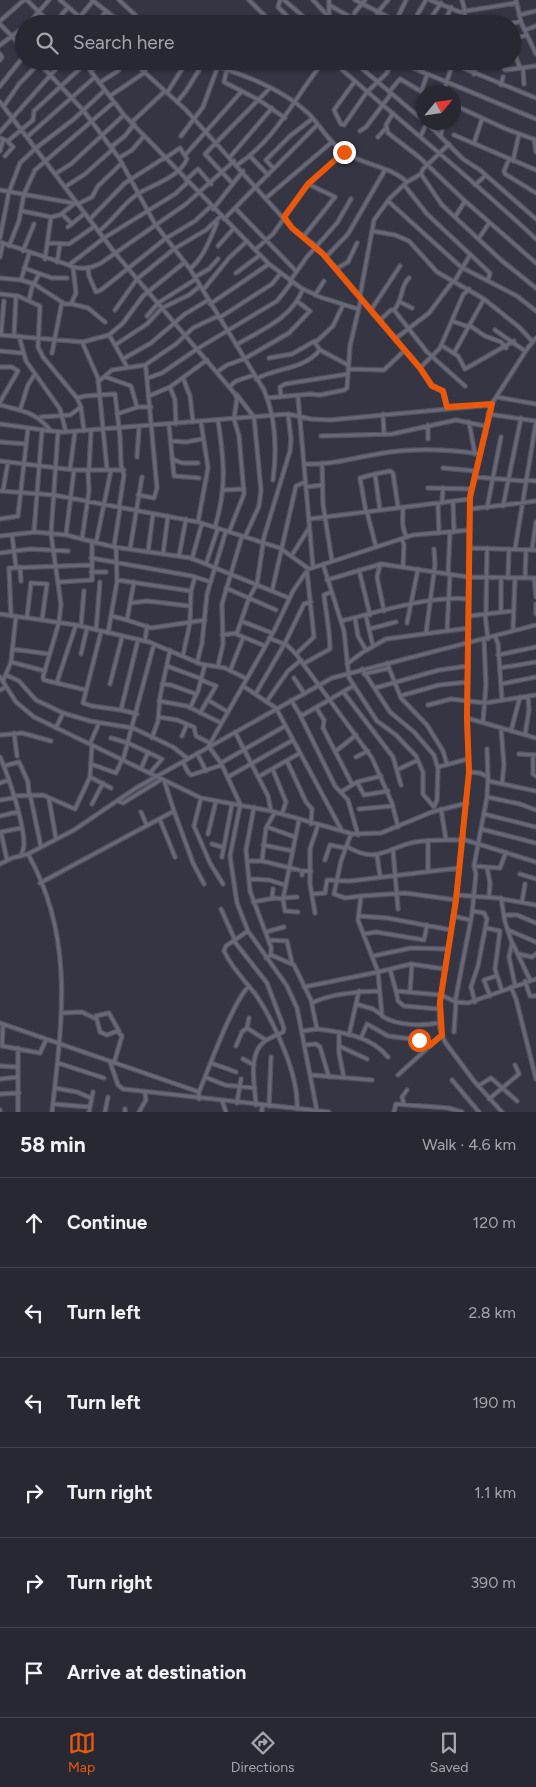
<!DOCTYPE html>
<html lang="en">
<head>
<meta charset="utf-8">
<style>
  body { margin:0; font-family:Figtree,sans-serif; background:#34343f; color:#f1f3f6 }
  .compass { position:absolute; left:416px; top:85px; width:45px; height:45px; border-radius:50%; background:#282833; box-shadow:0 1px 4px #0004; rotate:61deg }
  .stop { position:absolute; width:15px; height:15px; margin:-11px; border:4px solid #ea580c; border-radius:50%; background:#fff }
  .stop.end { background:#ea580c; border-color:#fff; box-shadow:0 1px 5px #0008 }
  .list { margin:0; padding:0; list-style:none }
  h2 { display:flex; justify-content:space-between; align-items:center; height:65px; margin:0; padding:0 20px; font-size:21px }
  h2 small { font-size:16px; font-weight:400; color:#a5a6ac }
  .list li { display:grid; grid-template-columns:32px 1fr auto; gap:15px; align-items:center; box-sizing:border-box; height:90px; padding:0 20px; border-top:1px solid #44444e }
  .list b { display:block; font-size:19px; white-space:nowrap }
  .list em { font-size:16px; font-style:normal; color:#a5a6ac }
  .icon { flex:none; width:28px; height:28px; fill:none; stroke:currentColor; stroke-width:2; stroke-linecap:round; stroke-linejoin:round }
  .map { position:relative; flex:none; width:536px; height:1112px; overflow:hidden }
  .search { position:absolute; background:#282833; box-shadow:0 1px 4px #0004; left:15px; right:15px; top:15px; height:55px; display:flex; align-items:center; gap:12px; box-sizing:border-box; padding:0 18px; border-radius:28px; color:#a5a6ac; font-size:19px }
  .sheet { height:605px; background:#282833 }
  nav { display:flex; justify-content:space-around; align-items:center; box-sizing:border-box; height:70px; border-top:1px solid #44444e; background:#282833; font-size:14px; color:#a5a6ac }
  nav a { display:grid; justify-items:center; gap:2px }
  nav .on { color:#ea580c }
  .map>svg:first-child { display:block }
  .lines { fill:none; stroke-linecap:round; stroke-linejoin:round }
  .minor-casing { stroke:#545461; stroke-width:5.5 }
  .minor { stroke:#686879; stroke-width:3 }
  .route { stroke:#ea580c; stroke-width:6 }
</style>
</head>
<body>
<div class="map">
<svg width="536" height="1112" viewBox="0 0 536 1112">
  <rect width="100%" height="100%" fill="#353544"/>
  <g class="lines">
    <defs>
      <path id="minor" d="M27 0 51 24
        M60 0 88 24
        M92 0 123 24
        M119 0 145 24
        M249 0 273 24
        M280 0 278 7 295 24
        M284 0 312 24
        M313 0 329 17
        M355 0 402 24
        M430 0 460 12 516 3
        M462 0 465 11 464 24
        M516 0 521 22 536 54
        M329 5 363 24
        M377 13 388 0
        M519 15 536 11
        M0 21 24 0
        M396 21 406 0
        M0 24 24 49
        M28 24 49 0
        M54 24 68 7
        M74 24 93 1
        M96 24 106 11
        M329 24V0
        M351 24 355 12 365 0
        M412 24 426 0
        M427 24 441 3
        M444 24 451 7
        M510 24 521 21
        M525 30 536 26
        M512 39 527 35
        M0 45 24 27
        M512 46 520 68
        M0 54 2 57 0 60
        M37 61 83 110 119 158 155 224 190 269 264 390C276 418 277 450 273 480
        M83 61 124 115 269 264 301 288 320 297 358 309
        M132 61 186 110 292 228 316 246 420 368 432 385 443 391 447 407
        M201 61C238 73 279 86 308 113 321 126 329 143 345 153 364 165 390 166 407 182
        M332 61C400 121 470 177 536 239
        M353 61 424 121
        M396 61 536 119
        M500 61 505 70 536 66
        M488 62 502 67
        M453 64 536 98
        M523 68 524 84
        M227 69 224 82 259 100 285 118
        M91 71 103 61
        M422 72 428 61
        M474 74 478 61
        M355 81 334 110 341 124 344 125 367 92
        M99 83 118 71 126 61
        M501 85 503 77
        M0 86 24 56
        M367 92 386 74 394 61
        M389 92 400 79 424 93
        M421 92 427 75
        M445 92 446 83 454 61
        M167 93 187 61
        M110 96 144 73 150 61
        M0 102 115 253 235 394 237 398 234 419 239 436 244 494 229 532
        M177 102 186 91 204 62
        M454 105 506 129 536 140
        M4 106 19 84 41 61
        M393 113 386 125 388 133 419 157 465 201 536 263
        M132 122 165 91
        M426 122 463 159 480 170 536 219
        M360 131 366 127 391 94
        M0 132 63 61
        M421 135 427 123
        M441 135 443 122
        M454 135 536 170
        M181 136 203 107 218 66
        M27 137 95 77
        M378 137 385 129
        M0 138 8 141 33 120 34 111 85 64
        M534 139 536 152
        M474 143 482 119
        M111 147 125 136 134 124
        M0 151 3 140
        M186 154 242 91
        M5 156 13 147 8 142
        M250 156 268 175
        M230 157 272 108
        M119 158 132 150 144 136
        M509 159 504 171 505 174 536 193
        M513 161 519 134
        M237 165C277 139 295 96 324 61
        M274 169 266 160 290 136 312 119
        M55 174 71 164 124 115
        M421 174 442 205 501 260 536 288
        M186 180 198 169 211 184
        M233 184 205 154 270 88
        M475 185 485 176
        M405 186 427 214 490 273 488 280
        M65 187 85 174 113 149
        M0 190 78 204 92 197 98 186 122 163
        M266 198 332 142
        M388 201 461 267 517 296 536 311
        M235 208 296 271
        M213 209 243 171
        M22 211 51 217
        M62 214 72 224
        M455 217 465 201
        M90 219 125 183 164 158
        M224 219 317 125
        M68 227 85 213
        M99 231C114 220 123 203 139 193 155 184 179 177 187 159L180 148 164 159
        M372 231 395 235 409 241 437 272 484 299 519 327 533 342
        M304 236 335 197 308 184
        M0 238 9 192 20 163 36 148 74 119 105 90
        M479 238 489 223
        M0 242 69 265 104 238 175 194 188 182
        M48 243 69 244 95 226
        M9 246 19 221 24 194 35 170 114 102
        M218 246 234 228
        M255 250 273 234 308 184 344 152
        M23 251 34 224
        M0 257 3 243
        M326 257 348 234 385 170
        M45 259 51 217 60 215 74 204
        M57 262 60 245
        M70 266C81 270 90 269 101 263L186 204 234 161
        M24 268 52 278H67
        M88 268 89 276 96 292 101 290 165 239 195 221 210 207
        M190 269C204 257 210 239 217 223
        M336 269 348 262 357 243
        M236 273 260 255
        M195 277 209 269 218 259
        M0 278 21 280 29 254
        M21 280 34 284 65 304H71L76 293 73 267
        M290 281 306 258 337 223 351 199
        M454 282 470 255
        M34 284 39 274
        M203 290 229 258 247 241
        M0 294 18 296 40 306 38 347 43 357 77 398 81 407 84 431
        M315 295 324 281
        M360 296 374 220 390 198 407 182 421 174 423 169 449 144
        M29 300 33 283
        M400 302 412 308
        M72 304 88 308 105 322
        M210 304 269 264
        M343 305 333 326 315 343 320 350 348 365
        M115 310 137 279 174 249 206 230 221 216
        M371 310 400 266
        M394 310C403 301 400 286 409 278
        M147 316 158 303 196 279
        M219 318 272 284 280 274
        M380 320 391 310H394L427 352 465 386
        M452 321 469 327
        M469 325 485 336 501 342 506 348
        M495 330 525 351
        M0 335 83 342 109 335 123 323 143 296 185 262
        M1 335 4 301
        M109 335 115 345 147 324 162 308 189 295 200 286
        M14 336 16 296
        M19 336 26 361 60 409 66 432
        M395 339 429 313 453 281
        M82 342 98 378 107 469
        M115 345 127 367
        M236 345C263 329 291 319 303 289
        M441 345 458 356 465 369 514 341
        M0 351 22 353
        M52 353 62 302
        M454 353 484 299
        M269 358 292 354 315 341
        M123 359 151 343 185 314 208 300
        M145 365 176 344 193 328 218 316
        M0 367H12L18 371 0 402
        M420 368 440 348 463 295 469 289
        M348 369 384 370 404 351
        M217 372 227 365 244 359 289 333 310 311 298 302
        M106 377 131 386 137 407H151
        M148 378 162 373 197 349 277 301 292 282
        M183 378 190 396 193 422
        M256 379C278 367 303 370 320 350
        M98 382 112 370 145 365 146 369 157 488 154 498 138 495
        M170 387 175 400 176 424
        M229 387 236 381 254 375
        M237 395 254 417 261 490 259 506 245 537
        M149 396 170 387 207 360
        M281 397 280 387 285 384 348 374
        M298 397 313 567
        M497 397 536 404
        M77 398 85 396 115 394 120 436 121 465 124 475 119 508
        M267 398 310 394 320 395 344 390 347 388 350 346 361 299
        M0 405C23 411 36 412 51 431L64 432 288 414 311 419 330 420 491 405
        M20 410 28 385 35 374
        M117 414 138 407
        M383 414 384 434
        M488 414 536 421
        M41 417 70 415 81 407
        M469 422 475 454
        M0 424 51 431
        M169 425 174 476 199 478
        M428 425V439
        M58 432 51 534 61 604 59 622 43 677 44 680 86 690
        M321 436 392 434 456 420 485 426
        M171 441 186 442 202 439
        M0 442 26 444
        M137 457 139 428
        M172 459 182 463H198
        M0 461 74 470
        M322 463 323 504 332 561
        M305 464C333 465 351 458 378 454 411 448 446 449 479 454
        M443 468 476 471
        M70 469 75 432
        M89 470 91 431
        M474 477 525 481
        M525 480 536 481
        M306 487 323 485
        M428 488 472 489
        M223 490 244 489
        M0 491 54 495 198 522 280 548 309 569 413 535 470 530
        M3 491 8 462
        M453 502 454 532
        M442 503 443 488
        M438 504 439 533
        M503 506 521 418
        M403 507C403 517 401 529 407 537
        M487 508 501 437
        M470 509 536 501
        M380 510 375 474 390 471 393 473 398 507
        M366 512 360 478 375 474
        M367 512 376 547
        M0 519 18 516 28 428
        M309 519 470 499
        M198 522 208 468 201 422
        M215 527C227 487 224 460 218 420
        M34 532 42 430
        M12 535 16 567
        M66 535 74 470H124
        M0 536 36 532 66 535 114 547 191 558 289 598
        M82 539 89 491 88 470
        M402 539 404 545 403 567
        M96 543 111 470
        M114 547 120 508
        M470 548 536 550
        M130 549 142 477
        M515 549 536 422
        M532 550 536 522
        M148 552 153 514
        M0 553 30 549 68 551
        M163 554 168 516
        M292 555 309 528
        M179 556 186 519
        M91 558 192 576 211 582
        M192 559 202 523
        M206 564 218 528
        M323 564 344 631 349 678 377 721 396 735 416 756 423 772V794L434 807
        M380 565 377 577 384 611
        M20 567 21 581
        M359 570 370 615
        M91 572H106
        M307 572 314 637 296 654 372 758 392 803 398 827
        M448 574 450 532
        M501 578V612
        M508 578 509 549
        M525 578 526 550
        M534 578 536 597
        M117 580 191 591 190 623 183 655
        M327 580 381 564 468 577 536 578
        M59 582 92 580V541
        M134 582 127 620 151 628 205 620
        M226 588 276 610
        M191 591 195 577
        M272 591 296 486 305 482
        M130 603 147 601 190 606
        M536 604V614
        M0 614 76 625 149 642 201 664 225 668 247 679
        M485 614 488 639
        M486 614 487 548
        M11 616 9 568 91 565
        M112 616 127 620
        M366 616 373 646
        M469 616 513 611
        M27 617 31 583 47 584 42 620
        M355 618 358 636 366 650
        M241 621 272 633
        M341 621C382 611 426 596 469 599
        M407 623 418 569
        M81 626 84 591
        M369 629 396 622
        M96 630 100 582
        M513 630 515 578
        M447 631 450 574
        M101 632 83 703 92 706 121 710
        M108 633 117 582 116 547
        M426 633 435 565 434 549
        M236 634 265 646
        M222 635 237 633 249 598 257 584 264 537 290 451 291 439 288 414
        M495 636 498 644 502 700
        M269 638 284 644
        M145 641 147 626
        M285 643 304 604 311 602
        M12 649 49 654
        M81 654 87 628
        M498 655 536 647
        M11 662 45 671
        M197 663 202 643 207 594 226 531
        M387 663 401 698 427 725 443 751 447 764
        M303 664 330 649C330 631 326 613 324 595L331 592
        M347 664 363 652 386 639 469 628
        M167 666 202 679
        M218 666 223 644 222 604 242 536
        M500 668 536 662
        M362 669 390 712 414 732 434 755 438 769 437 800 434 807
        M230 671 243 638
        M364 674 389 668
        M6 675 19 681 36 700 63 713 90 721 133 728 173 747 187 758
        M0 677 16 702 34 717 201 798 271 811 353 834 381 833 432 812 467 803
        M294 678 304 693
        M3 681 11 662 16 616
        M57 682 76 625
        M110 684 122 637
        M162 684 171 685 196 694
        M501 684 536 677
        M243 686 276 708 342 831
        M375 688 439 670 468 666
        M0 690 6 687
        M256 693 285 643 296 654
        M344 693 393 757 401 785
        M400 696 439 685 468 682
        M208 700 228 712
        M291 700 299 713 303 715 353 686
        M159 701 187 706 221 723
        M267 701 288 671 301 660
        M428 705 451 699 485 703 536 695
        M190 708 198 691 205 665
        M317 709 324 720 323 728 352 784
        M200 713 216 686 201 680
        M137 714 121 710 138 640
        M300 715 335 786 348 800 358 835
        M159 717 177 720 194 727 196 736 210 743
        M467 718 536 738
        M483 722 486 685 484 640
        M56 728 63 713
        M501 728 504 765 502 784
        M511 731 520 697
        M235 732 268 796 271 811
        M14 733 17 756
        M0 735 22 733 51 741
        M525 735 529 710 528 696
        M182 736 187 724
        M111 738 128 743
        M152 738 158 721 160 697 170 650
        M128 743 162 759 150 773
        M90 744 99 723
        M208 747 274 631 293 591 306 572
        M209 747 221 763 241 806
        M487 749 488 777
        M336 751 356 735
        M197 753 206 771
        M519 754 536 755
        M533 755V774L536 776
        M0 757C9 777 24 823 24 845 24 848 22 852 21 856
        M356 757 368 751
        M123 760 154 644
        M287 761 306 802 312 809 311 824
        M183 762 188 772 191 775 222 765
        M221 763 285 726
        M91 764 116 773 122 760
        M4 766 19 762 28 782 29 795
        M438 767 468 759
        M141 769 148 752
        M273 770 286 802 282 814
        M397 770 418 760
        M90 777 111 788
        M228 777 293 740
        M258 777 300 753
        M488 781 536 791
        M357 782 364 795 388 791
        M0 783 9 780
        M341 792 357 782 381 776
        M30 794 41 847
        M13 796 43 795 75 809 90 777 92 745
        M487 797 520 804 536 810
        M201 798 194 826 210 863 223 884
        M49 799 56 839
        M0 800 14 798
        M118 801 123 803 162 779
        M92 804 103 783
        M240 806 230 856 237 903 248 931 287 986 297 1008 317 1111
        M254 807 246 850 250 891 271 947V955L266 958
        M359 809 393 806
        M441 809 446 840
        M174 811 193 863 204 884
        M141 812 147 826
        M484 814 536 827
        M0 816 17 812
        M160 820 175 857
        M267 827 295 837
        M481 829 536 843
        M208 834 216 801
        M351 834 341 861 334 894 345 898 361 896
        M462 839 536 862
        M212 844 222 847
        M263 845 293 851
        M346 846C377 865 386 848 415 842 430 839 446 840 462 840
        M393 850 398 909
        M28 854C75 938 62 1021 52 1112
        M377 855 380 876
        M222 857 232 804
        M7 860 1 832 21 828
        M325 860 330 845 345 848
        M247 861H262L266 828 275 812
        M262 861 299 870
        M0 864 12 858 28 854 74 830 136 788 332 678 536 625
        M474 866 500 868 506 852
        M487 867 490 883 489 897
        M428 871V841
        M520 874 536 879
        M302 875V871H311
        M249 879 269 880 285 885
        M40 883 174 811 164 780
        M312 894 325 893 327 880 350 881 459 868
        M456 895 497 898 536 905
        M272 898 273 889
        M283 898 297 897
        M501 898 505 922 512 943 509 957 515 985
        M253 902 275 898 283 899
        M522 902 525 884
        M221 909 235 940
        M472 911 484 913 487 919 478 966 471 987 475 1002
        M298 912 285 911 283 899 299 820
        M315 913 310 884V849L318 825
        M504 915H517L536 923
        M359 916 387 918 451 930
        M453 916 470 920
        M486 928 500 931 495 969 502 991
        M508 930 536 942
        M248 931 226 946 224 951C232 969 247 982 258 998 276 1026 299 1076 297 1109
        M266 932 284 927
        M364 934 376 932 424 940 427 925
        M269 940 287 941 292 963
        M234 941 267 983 284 1028 283 1032C277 1035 271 1037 265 1041 247 1054 255 1086 256 1105
        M512 942 530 980
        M519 954 532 957 536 954
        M271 955 294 965 311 1000 317 1029 302 1031
        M373 956 411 948 447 949
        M390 969 396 991 441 995 456 1002 468 1003 536 979
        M444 969 411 964 378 972 358 920 361 896 405 893 456 900
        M378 972 382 1016C397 1026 422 1026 439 1023
        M525 981 530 996H536
        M304 987 378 972
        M511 987 516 999 536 1079
        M359 991 356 1004 373 1009 382 1015
        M396 991 398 1001 404 1006 439 1009
        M410 992 412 964
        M490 996 484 980 496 976
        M455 1002 472 914 476 874 474 866 487 797 488 777 480 773 469 772
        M312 1003C329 994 361 991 379 991
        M62 1013 82 1012 96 1019
        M0 1023 199 1092
        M3 1025 2 1046 40 1053 46 1040
        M247 1028 249 1018
        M317 1029C342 1032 371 1036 388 1057
        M339 1032V1053L344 1078
        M454 1032 456 1002
        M349 1035 356 1004
        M361 1038 367 1024 388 1036 419 1040 429 1046
        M305 1045 316 1044 320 1047 329 1077
        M236 1046 242 1032 247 1028 266 1040
        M339 1046 367 1059
        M18 1048V1112
        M243 1059 254 1065
        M110 1062 118 1085 123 1089 329 1112
        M58 1063 104 1078
        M114 1063 122 1036 117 1031 107 1035 100 1032 96 1016 109 1013 119 1031
        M211 1063 236 1072
        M0 1066 17 1067
        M311 1075 372 1080
        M398 1075 442 1035
        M205 1077 225 1085 255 1088
        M0 1079 18 1077
        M452 1080 479 1112
        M478 1086 491 1078 517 1101
        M55 1088 77 1092 91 1098
        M0 1094 19 1093
        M199 1099V1092C209 1068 232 1003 249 986
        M489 1099 519 1074 515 1065
        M222 1101 226 1112
        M237 1103 241 1079
        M53 1104 90 1107
        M404 1104 402 1097 407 1090
        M269 1106 271 1057
        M0 1111V1110
        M89 1112 93 1092
        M105 1112 108 1097
        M125 1112V1109
        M139 1112 146 1100 145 1093
        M262 1112V1106
        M394 1112 396 1104 448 1108 462 1112
        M502 1112 474 1081 445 1042 440 1029 439 1006 456 900 469 772 467 718 470 497 491 405 527 349 536 338"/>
    </defs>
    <!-- minor casing -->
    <use href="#minor" class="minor-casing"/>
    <!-- minor -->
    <use href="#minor" class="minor"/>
  </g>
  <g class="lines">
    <!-- route -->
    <path class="route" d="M344 152 308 184 284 217 292 228 323 254 420 368 432 386 443 391 447 407 492 404 470 497 467 718 469 772 456 900 440 1002 442 1035 429 1046 419 1040"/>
  </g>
</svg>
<svg class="compass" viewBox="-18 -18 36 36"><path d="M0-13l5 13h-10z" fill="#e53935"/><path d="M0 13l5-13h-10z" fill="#a5a6ac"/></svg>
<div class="stop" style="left:419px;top:1040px"></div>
<div class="stop end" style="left:344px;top:152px"></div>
<div class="search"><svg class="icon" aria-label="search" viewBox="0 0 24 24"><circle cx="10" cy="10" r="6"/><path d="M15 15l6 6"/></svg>Search here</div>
</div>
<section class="sheet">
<h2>58 min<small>Walk · 4.6 km</small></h2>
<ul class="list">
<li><svg class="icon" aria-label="ahead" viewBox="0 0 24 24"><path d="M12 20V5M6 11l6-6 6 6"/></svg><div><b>Continue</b></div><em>120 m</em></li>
<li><svg class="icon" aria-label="left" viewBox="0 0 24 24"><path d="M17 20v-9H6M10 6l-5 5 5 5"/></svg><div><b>Turn left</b></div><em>2.8 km</em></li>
<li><svg class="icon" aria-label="left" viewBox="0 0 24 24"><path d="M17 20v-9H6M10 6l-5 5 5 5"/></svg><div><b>Turn left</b></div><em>190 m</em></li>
<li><svg class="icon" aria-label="right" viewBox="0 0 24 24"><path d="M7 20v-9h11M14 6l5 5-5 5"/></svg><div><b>Turn right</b></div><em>1.1 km</em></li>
<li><svg class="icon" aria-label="right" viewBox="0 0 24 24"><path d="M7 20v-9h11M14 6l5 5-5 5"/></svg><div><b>Turn right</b></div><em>390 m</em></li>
<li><svg class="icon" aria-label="arrive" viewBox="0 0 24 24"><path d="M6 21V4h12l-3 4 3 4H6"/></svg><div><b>Arrive at destination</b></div></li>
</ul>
</section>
<nav>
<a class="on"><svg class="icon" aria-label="map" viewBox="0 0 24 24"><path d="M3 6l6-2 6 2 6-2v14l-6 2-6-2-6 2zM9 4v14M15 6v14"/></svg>Map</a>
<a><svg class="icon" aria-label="directions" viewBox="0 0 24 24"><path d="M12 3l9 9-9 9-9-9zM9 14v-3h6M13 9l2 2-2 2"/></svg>Directions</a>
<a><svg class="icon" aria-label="saved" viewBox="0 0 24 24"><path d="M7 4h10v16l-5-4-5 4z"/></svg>Saved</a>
</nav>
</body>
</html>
